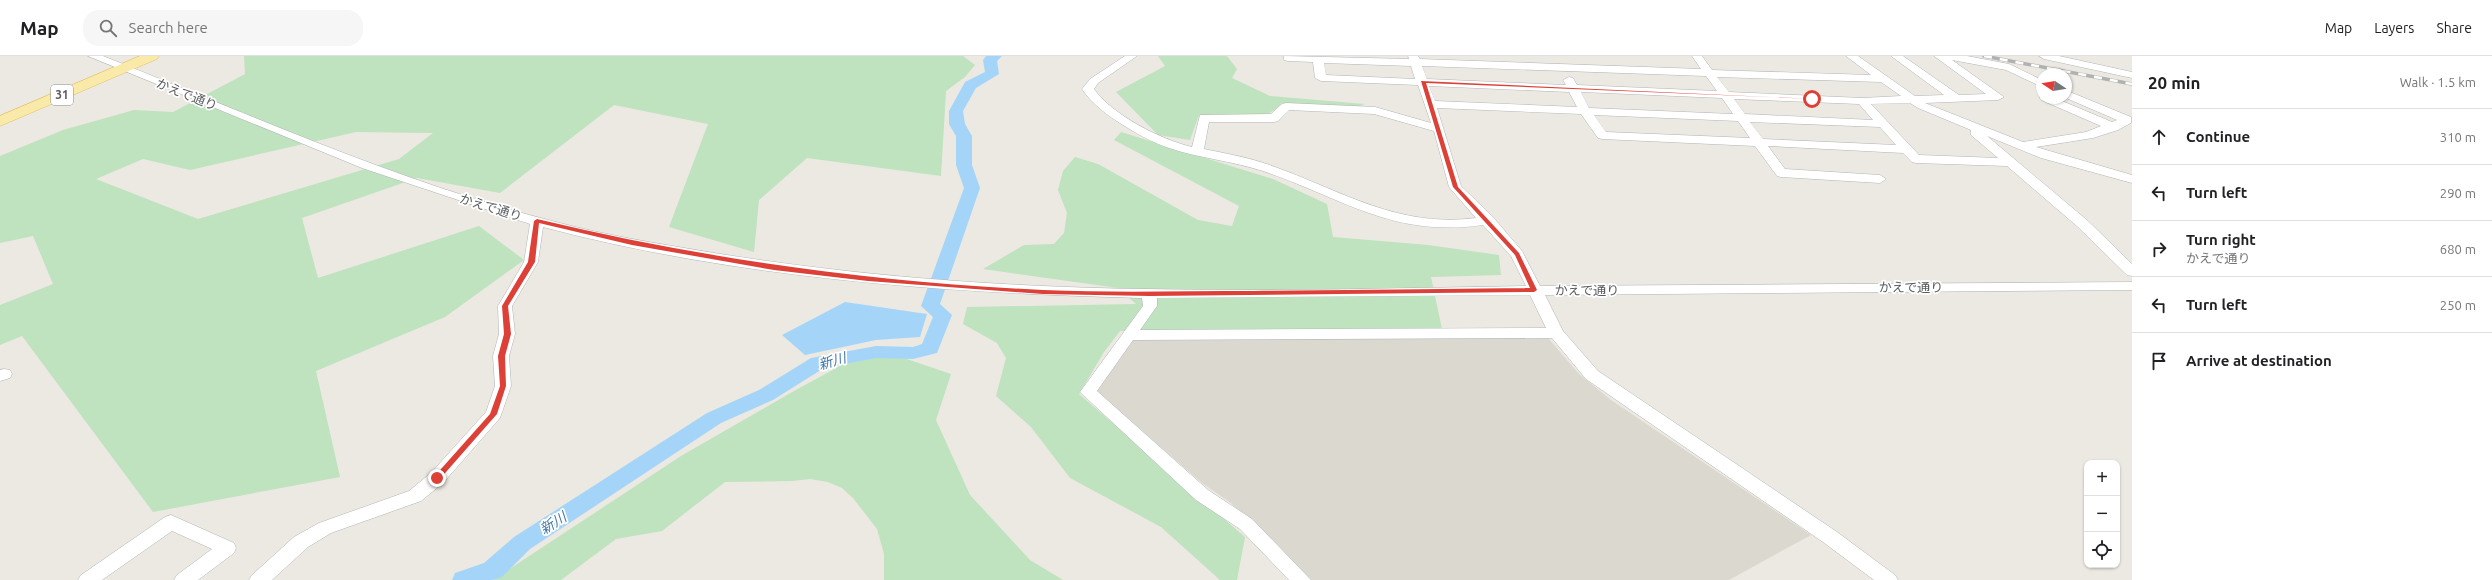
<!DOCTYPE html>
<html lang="en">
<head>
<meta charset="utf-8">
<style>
  body { margin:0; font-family:Ubuntu,"Noto Sans JP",sans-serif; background:#f6f6f6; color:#202124 }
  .controls { position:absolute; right:12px; bottom:12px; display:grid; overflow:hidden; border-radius:8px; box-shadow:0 1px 3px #0004 }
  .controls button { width:36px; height:36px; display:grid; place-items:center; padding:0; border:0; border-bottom:1px solid #e0e0e0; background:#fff; color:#202124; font:20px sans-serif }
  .compass { position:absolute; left:2036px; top:12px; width:36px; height:36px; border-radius:50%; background:#fff; box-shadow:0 1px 3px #0004; rotate:282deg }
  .stop { position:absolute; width:12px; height:12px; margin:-9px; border:3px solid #dc4036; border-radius:50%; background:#fff }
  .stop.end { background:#dc4036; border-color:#fff; box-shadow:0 1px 4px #0008 }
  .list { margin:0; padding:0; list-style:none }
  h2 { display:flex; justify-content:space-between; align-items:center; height:52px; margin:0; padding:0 16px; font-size:17px }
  h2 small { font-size:13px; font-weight:400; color:#757577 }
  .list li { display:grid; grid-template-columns:26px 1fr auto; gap:12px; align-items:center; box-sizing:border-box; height:56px; padding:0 16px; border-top:1px solid #e0e0e0 }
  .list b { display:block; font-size:15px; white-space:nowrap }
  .list p { margin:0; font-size:13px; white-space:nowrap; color:#757577 }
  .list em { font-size:13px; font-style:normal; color:#757577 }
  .icon { flex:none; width:22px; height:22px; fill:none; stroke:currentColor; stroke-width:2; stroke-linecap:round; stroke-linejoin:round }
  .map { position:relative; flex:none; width:2132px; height:524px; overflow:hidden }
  header { display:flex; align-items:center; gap:24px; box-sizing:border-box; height:56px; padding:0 20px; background:#fff; border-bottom:1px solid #e0e0e0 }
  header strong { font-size:19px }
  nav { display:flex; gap:22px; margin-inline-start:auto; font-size:14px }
  .search { width:280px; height:36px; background:#f6f6f6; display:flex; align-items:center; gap:10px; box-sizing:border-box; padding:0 14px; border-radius:16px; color:#757577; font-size:15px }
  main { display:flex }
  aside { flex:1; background:#fff }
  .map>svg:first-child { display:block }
  .education { fill:#dbd8cf }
  .green { fill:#bfe2bf; fill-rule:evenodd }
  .water { fill:#a4d5f9 }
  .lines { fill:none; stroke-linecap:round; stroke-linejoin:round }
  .river { fill:#a4d5f9; fill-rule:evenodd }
  .minor-casing { stroke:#b2b4b8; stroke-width:1 }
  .major-casing { stroke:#e7be5f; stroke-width:1 }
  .minor { fill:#fff; fill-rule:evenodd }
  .major { fill:#f9eaa9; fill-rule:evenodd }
  .rail-casing { stroke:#b0b1b1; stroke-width:3.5 }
  .rail { stroke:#fff; stroke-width:2.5; stroke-dasharray:8; stroke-linecap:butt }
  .route { fill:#dc4036 }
  .labels { text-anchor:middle; stroke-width:3.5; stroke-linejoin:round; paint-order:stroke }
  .shield { fill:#fff; stroke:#8c8e90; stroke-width:1 }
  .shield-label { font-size:12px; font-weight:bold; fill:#5a5d61 }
  .street-label { font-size:13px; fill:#5a5d61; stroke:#fff }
  .water-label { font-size:14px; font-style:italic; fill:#4377a8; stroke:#fff }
</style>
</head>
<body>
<header>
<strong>Map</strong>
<div class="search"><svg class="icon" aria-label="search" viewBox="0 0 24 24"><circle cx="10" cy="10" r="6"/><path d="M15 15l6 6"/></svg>Search here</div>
<nav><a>Map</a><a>Layers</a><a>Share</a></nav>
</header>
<main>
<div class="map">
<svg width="2132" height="524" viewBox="0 0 2132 524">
  <rect width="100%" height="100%" fill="#ebe9e1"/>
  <!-- education -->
  <path class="education" d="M1548 282 1579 318 1611 344 1811 479 1729 524H1308L1231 447 1202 427 1096 335 1134 283Z"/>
  <!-- green -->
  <path class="green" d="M244 0H963L975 9 965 21 946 35 941 120 807 102 759 144 754 196 669 171 708 68 614 49 500 137 417 122 302 162 318 222 479 170 524 204 445 261 316 315 340 421 153 456 22 280 0 289V249L53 228 33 180 0 187V100L63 74 134 54 173 56 245 18ZM356 76 433 77 399 103 198 163 96 123 143 103 190 114Z
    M1158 0H1227L1237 13 1232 22 1270 40 1365 48 1357 51 1282 47C1263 70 1226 60 1199 59L1190 84 1158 79 1116 36 1165 10Z
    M1121 76 1273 123 1327 148 1333 181 1428 189 1499 199 1501 219 1431 221 1442 273 1120 275 1104 296 1079 338 1245 481 1237 524H1220L1161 471 1070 422 1031 371 996 340 1006 302 997 287 963 268 967 251 1136 248 1118 232 983 213 1024 189 1054 188 1064 177 1067 157 1058 134 1063 115 1075 101 1098 108 1198 164 1232 170 1239 150 1114 84Z
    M898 300 951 318 936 364 970 439 1030 504 1063 524H884V498L877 473 853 442 842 432 828 426 810 423 792 425 725 426 662 475 616 483 561 524H493L681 400 794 335 851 304Z"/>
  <!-- water -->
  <path class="water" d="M845 246 927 258 920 281 876 284 805 299 782 279Z"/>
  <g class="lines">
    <!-- river -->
    <path class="river" d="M986 0H1002L997 5 999 18 976 32 963 55 965 68 972 80V109L980 132 940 248 952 259 937 297 913 303 876 302 824 312 773 344 721 367 530 493 502 521 492 524H452L455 517 484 507 514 481 707 357 759 334 811 302 876 290 913 291 922 288 933 261 921 250 964 132 956 109V80L949 68V55L965 26 985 16 983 4Z"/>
    <defs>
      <path id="minor" d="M88 0H103C251 59 401 127 556 166 608 180 661 188 714 197 857 220 1001 231 1145 233 1272 236 1399 232 1526 230L1511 200 1483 169C1392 182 1343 142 1263 115 1232 105 1199 102 1169 92 1152 86 1137 78 1123 69 1107 59 1093 49 1082 33L1090 23 1125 0H1137L1098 27 1094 33C1112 59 1162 84 1192 91L1200 59 1271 58 1282 48 1286 47 1375 51 1431 67 1418 29 1321 25 1315 22 1313 6 1288 5 1284 4V0L1409 3 1408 0H1418L1420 3 1701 13 1692 0H1702L1712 14 1871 19 1846 0H1858L1915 40 1944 39 1891 0H1903L1959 39 1986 38 1934 0H1967L2009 8 2042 24V31L2006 14 1952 4 2004 41 1998 44 1925 47 2023 86 2086 76 2101 70 2041 44 2039 42 2042 39V42H2055L2112 66 2117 64 2066 42V35L2070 36 2131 61V67L2118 74 2093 82 2036 91 2132 119V127L2041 102 1987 80 2088 165 2132 208V220L2127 219 2078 171 2007 110 1916 107 1912 106 1903 97 1768 90 1785 113 1880 119 1886 123 1880 127 1781 121 1777 120 1755 90 1602 83 1598 82 1581 58 1437 52 1461 130 1493 161 1522 195 1540 230 2132 226V234L1545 239 1563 275 1598 315 1837 476 1895 519 1898 524H1874L1823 486 1586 323 1552 282 1133 284 1097 335 1208 434 1252 463 1311 524H1289L1240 473 1196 444 1080 336 1143 250 1142 242C944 237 735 222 543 171L538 206 512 250 515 278 509 300 511 330 500 362 443 427 421 445 331 477 308 491 272 524H249L252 519 294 481 319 467 409 435 431 417 486 356 495 330 493 300 499 278 498 250 524 206 530 168 362 112ZM1324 7 1411 10 1415 23 1326 19ZM1422 10 1706 20 1717 35 1577 29 1573 22 1569 21 1563 24 1566 29 1427 23ZM1717 21 1881 26 1901 40 1862 42 1729 36ZM1429 30 1569 36 1577 51 1435 45ZM1581 36 1722 42 1733 58 1589 52ZM1734 43 1859 48 1873 64 1745 58ZM1910 47 1918 52 1971 74V79L1998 102 1919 99 1871 48ZM1289 54 1374 58 1434 75 1449 131 1476 162C1399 172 1344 136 1275 111 1252 102 1228 98 1204 93L1209 66H1274L1278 65ZM1594 59 1738 65 1750 82 1606 76ZM1750 66 1880 71 1896 89 1763 83ZM1530 239 1546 272 1140 274 1157 250V242Z
        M2039 0H2059L2132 16V22L2044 3Z
        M4 313 10 314 12 318 10 322 0 325V314Z
        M171 459 234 487 236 492 234 497 198 524H174L177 519 212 493 172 475 102 524H78L81 519 165 461Z"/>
      <path id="major" d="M140 0H159L157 3 0 70V60Z"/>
    </defs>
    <!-- minor casing -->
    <use href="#minor" class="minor-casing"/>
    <!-- major casing -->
    <use href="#major" class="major-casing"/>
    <!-- minor -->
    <use href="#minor" class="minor"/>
    <!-- major -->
    <use href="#major" class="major"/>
    <defs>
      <path id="rail" d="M1984 0 2132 28"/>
    </defs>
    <!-- rail casing -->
    <use href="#rail" class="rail-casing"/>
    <!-- rail -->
    <use href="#rail" class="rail"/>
  </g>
  <!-- route -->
  <path class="route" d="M1421 25 1814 43 1426 27 1458 131 1519 197 1537 234 1534 236 1149 240 1043 238 868 225 774 214 632 189 539 167 535 206 508 250 511 278 505 300 506 330 497 358 439 424 433 422 490 358 500 330 498 300 504 278 502 250 528 206 534 165 537 163C704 203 871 226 1043 234 1113 237 1184 235 1254 235 1346 234 1438 233 1530 232L1515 199 1453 131Z"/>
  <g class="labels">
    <!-- shield labels -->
    <rect class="shield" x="51" y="29" width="22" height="20" rx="3"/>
    <g class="shield-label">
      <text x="62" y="43">31</text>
    </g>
    <!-- street labels -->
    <g class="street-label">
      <text transform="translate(187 38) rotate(22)" y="5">かえで通り</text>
      <text transform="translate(491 151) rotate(17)" y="5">かえで通り</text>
      <text x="1911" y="236">かえで通り</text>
      <text x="1587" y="239">かえで通り</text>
    </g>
    <!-- water labels -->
    <g class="water-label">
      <text transform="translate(832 305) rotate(-16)" y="5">新川</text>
      <text transform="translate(553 467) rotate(-32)" y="5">新川</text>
    </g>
  </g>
</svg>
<div class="controls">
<button>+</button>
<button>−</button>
<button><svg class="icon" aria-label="locate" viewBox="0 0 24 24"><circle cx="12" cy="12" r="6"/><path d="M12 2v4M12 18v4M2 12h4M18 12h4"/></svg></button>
</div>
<svg class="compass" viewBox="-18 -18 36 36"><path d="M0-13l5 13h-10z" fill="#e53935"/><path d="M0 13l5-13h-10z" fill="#757577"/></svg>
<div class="stop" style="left:1812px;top:43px"></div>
<div class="stop end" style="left:437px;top:422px"></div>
</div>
<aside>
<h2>20 min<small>Walk · 1.5 km</small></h2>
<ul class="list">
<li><svg class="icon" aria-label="ahead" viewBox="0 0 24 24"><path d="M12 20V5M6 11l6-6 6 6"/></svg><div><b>Continue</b></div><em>310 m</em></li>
<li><svg class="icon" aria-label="left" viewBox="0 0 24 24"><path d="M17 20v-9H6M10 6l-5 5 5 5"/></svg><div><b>Turn left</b></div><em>290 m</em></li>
<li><svg class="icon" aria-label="right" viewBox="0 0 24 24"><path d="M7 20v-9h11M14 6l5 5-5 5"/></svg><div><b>Turn right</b><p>かえで通り</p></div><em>680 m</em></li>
<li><svg class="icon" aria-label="left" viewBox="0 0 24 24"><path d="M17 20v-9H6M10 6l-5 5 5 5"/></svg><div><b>Turn left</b></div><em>250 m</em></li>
<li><svg class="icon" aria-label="arrive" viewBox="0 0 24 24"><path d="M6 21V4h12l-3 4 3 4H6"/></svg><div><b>Arrive at destination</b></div></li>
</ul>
</aside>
</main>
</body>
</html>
